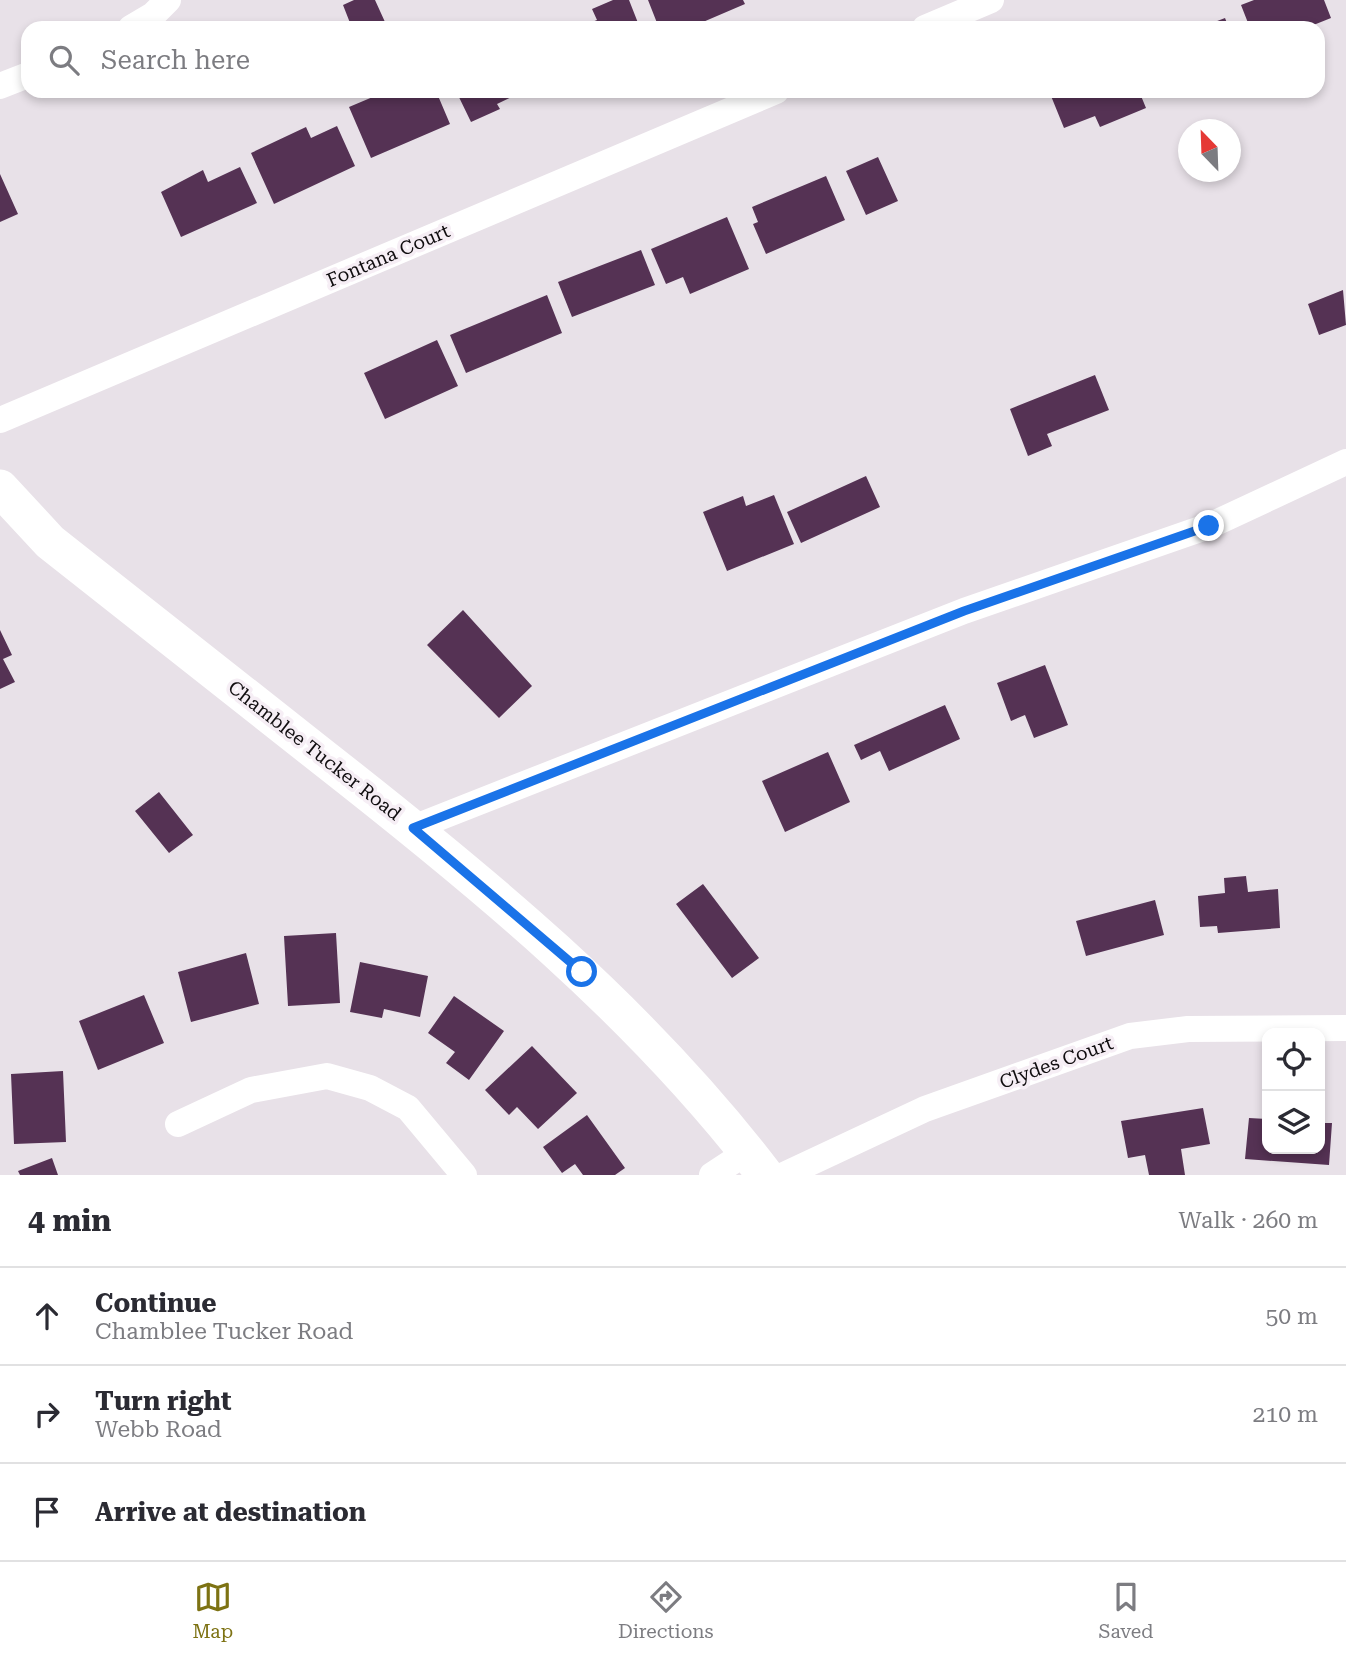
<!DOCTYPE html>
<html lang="en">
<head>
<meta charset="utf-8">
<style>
  body { margin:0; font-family:"Roboto Serif",serif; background:#f7f7f7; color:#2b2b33 }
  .controls { position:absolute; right:21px; bottom:21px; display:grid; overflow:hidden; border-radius:14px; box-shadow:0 4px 10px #0003 }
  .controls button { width:63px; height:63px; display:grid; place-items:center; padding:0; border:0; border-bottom:2px solid #e1e1e2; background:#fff; color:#2b2b33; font:35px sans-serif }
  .compass { position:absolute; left:1178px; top:119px; width:63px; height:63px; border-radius:50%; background:#fff; box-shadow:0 4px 10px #0003; rotate:337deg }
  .stop { position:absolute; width:21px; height:21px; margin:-16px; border:5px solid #1a73e8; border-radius:50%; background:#fff }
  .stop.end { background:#1a73e8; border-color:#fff; box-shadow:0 2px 7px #0008 }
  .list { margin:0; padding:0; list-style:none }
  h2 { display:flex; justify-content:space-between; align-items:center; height:91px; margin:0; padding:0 28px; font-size:30px }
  h2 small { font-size:23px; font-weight:400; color:#7c7c81 }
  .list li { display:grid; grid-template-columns:46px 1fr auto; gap:21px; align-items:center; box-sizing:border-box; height:98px; padding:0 28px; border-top:2px solid #e1e1e2 }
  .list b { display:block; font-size:26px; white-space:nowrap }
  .list p { margin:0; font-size:23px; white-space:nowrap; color:#7c7c81 }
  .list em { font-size:23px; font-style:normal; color:#7c7c81 }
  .icon { flex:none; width:38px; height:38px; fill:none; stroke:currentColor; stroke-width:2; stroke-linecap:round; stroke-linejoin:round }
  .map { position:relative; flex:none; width:1346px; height:1175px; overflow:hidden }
  .search { position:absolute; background:#fff; box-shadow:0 4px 10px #0003; left:21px; right:21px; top:21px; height:77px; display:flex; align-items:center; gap:18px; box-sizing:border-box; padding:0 24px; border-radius:21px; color:#7c7c81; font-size:26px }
  .sheet { height:385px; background:#fff }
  nav { display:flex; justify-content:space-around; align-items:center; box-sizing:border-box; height:98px; border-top:2px solid #e1e1e2; background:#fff; font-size:19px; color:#7c7c81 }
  nav a { display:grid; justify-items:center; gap:4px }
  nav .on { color:#7d7213 }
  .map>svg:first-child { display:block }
  .building { fill:#553254 }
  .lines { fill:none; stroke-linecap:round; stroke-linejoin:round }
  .street { stroke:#fff; stroke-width:26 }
  .secondary { stroke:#fff; stroke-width:37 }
  .route { stroke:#1a73e8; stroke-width:9 }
  .labels { text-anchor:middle; stroke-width:7; stroke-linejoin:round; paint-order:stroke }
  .street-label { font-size:19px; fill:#100d0f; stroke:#f6eef5 }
</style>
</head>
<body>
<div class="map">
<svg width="1346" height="1175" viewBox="0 0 1346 1175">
  <rect width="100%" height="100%" fill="#e8e1e8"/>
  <!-- building -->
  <path class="building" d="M354 0H375L385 22 370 28H352L343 5Z
    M613 0H629L640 28H577L597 20 592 9Z
    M648 0H743L745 4 689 28H659Z
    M1254 0H1324L1331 18 1306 28H1250L1241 5Z
    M1225 18 1229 28H1199Z
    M387 91H402L405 96 416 91H436L450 124 371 158 349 107Z
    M456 91H524L497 104 500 109 471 122Z
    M1049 91H1139L1146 108 1100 127 1095 116 1064 128Z
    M337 126 355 166 274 204 251 153 306 127 311 138Z
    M878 157 898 201 866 215 846 171Z
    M240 167 257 203 181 237 161 192 203 170 208 182Z
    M0 174 18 214 0 222Z
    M826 176 845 220 766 254 753 224 758 222 752 207Z
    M727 217 749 269 690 294 683 277 666 284 651 249Z
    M641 250 655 285 572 317 558 282Z
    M1343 290 1346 325 1319 335 1308 304Z
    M547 295 562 333 466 373 450 335Z
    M437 340 458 386 385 419 364 373Z
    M1095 375 1109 410 1047 434 1052 446 1028 456 1010 409Z
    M866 476 880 507 801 543 787 512Z
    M774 495 794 544 727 571 703 512 743 496 746 506Z
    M463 610 532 686 499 718 427 645Z
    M0 630 12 655 3 659 15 682 0 689Z
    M1045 665 1068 725 1034 738 1025 715 1011 721 997 683Z
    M945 705 960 739 889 771 880 751 861 760 854 745Z
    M828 752 850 802 785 832 762 781Z
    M159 792 193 835 169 853 135 811Z
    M1246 876 1248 892 1278 889 1280 928 1218 933 1217 926 1200 927 1198 896 1225 893 1224 878Z
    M703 884 759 958 732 978 676 904Z
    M1155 900 1164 935 1086 956 1076 921Z
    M336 933 340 1003 288 1006 284 936Z
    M246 953 259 1004 191 1022 178 972Z
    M360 962 428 976 420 1017 384 1009 382 1018 350 1012Z
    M144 995 164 1043 98 1070 79 1021Z
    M454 996 504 1031 469 1080 446 1063 455 1052 428 1033Z
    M532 1046 577 1093 538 1129 517 1107 509 1115 485 1090Z
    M63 1071 66 1142 14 1144 11 1074Z
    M1203 1108 1210 1144 1181 1149 1185 1175H1149L1145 1155 1128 1158 1121 1121Z
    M587 1115 625 1168 615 1175H583L575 1164 562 1173 543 1147Z
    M1249 1118 1267 1119V1149H1320V1123H1332L1329 1165 1245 1159Z
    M52 1158 58 1175H20L18 1171Z"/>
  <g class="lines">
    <!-- street -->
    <path class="street" d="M131 28 153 15 168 0
      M925 28 991 0
      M0 86 28 75
      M0 420 776 91
      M413 828 964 611 1209 526 1346 462
      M178 1124 251 1090 327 1076 370 1088 408 1108 464 1175
      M712 1175 747 1152
      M784 1175 925 1109 1130 1036 1188 1029 1346 1028"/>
    <!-- secondary -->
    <path class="secondary" d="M0 488 50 542C140 613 230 684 320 755 481 881 640 1011 765 1175"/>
  </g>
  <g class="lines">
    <!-- route -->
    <path class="route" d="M582 972 413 828 964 611 1209 526"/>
  </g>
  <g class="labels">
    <!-- street labels -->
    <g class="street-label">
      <text transform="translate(388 255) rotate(-23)" y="7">Fontana Court</text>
      <text transform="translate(315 750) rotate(38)" y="7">Chamblee Tucker Road</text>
      <text transform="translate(1056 1062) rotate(-20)" y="7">Clydes Court</text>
    </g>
  </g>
</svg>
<div class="controls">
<button><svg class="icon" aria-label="locate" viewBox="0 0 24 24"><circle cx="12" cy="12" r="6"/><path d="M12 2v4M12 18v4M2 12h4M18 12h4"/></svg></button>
<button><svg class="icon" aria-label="layers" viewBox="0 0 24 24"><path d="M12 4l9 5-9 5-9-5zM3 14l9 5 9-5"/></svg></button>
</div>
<svg class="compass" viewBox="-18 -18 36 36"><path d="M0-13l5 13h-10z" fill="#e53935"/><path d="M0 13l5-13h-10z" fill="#7c7c81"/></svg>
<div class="stop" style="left:582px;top:972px"></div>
<div class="stop end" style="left:1209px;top:526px"></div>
<div class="search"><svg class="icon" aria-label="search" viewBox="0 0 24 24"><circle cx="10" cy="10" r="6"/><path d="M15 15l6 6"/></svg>Search here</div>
</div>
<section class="sheet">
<h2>4 min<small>Walk · 260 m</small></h2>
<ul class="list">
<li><svg class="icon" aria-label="ahead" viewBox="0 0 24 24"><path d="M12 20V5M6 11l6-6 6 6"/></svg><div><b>Continue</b><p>Chamblee Tucker Road</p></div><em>50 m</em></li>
<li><svg class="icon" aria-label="right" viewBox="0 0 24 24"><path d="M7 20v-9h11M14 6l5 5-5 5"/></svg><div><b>Turn right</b><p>Webb Road</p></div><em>210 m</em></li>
<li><svg class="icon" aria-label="arrive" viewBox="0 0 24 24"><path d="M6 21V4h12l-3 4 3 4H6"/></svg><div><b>Arrive at destination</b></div></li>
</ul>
</section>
<nav>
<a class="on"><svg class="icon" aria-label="map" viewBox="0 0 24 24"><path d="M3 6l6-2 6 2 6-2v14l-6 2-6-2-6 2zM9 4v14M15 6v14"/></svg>Map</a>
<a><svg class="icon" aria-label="directions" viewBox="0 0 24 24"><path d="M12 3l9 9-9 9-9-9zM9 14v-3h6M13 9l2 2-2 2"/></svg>Directions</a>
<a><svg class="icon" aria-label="saved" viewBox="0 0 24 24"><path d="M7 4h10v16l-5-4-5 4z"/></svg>Saved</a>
</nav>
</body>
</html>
